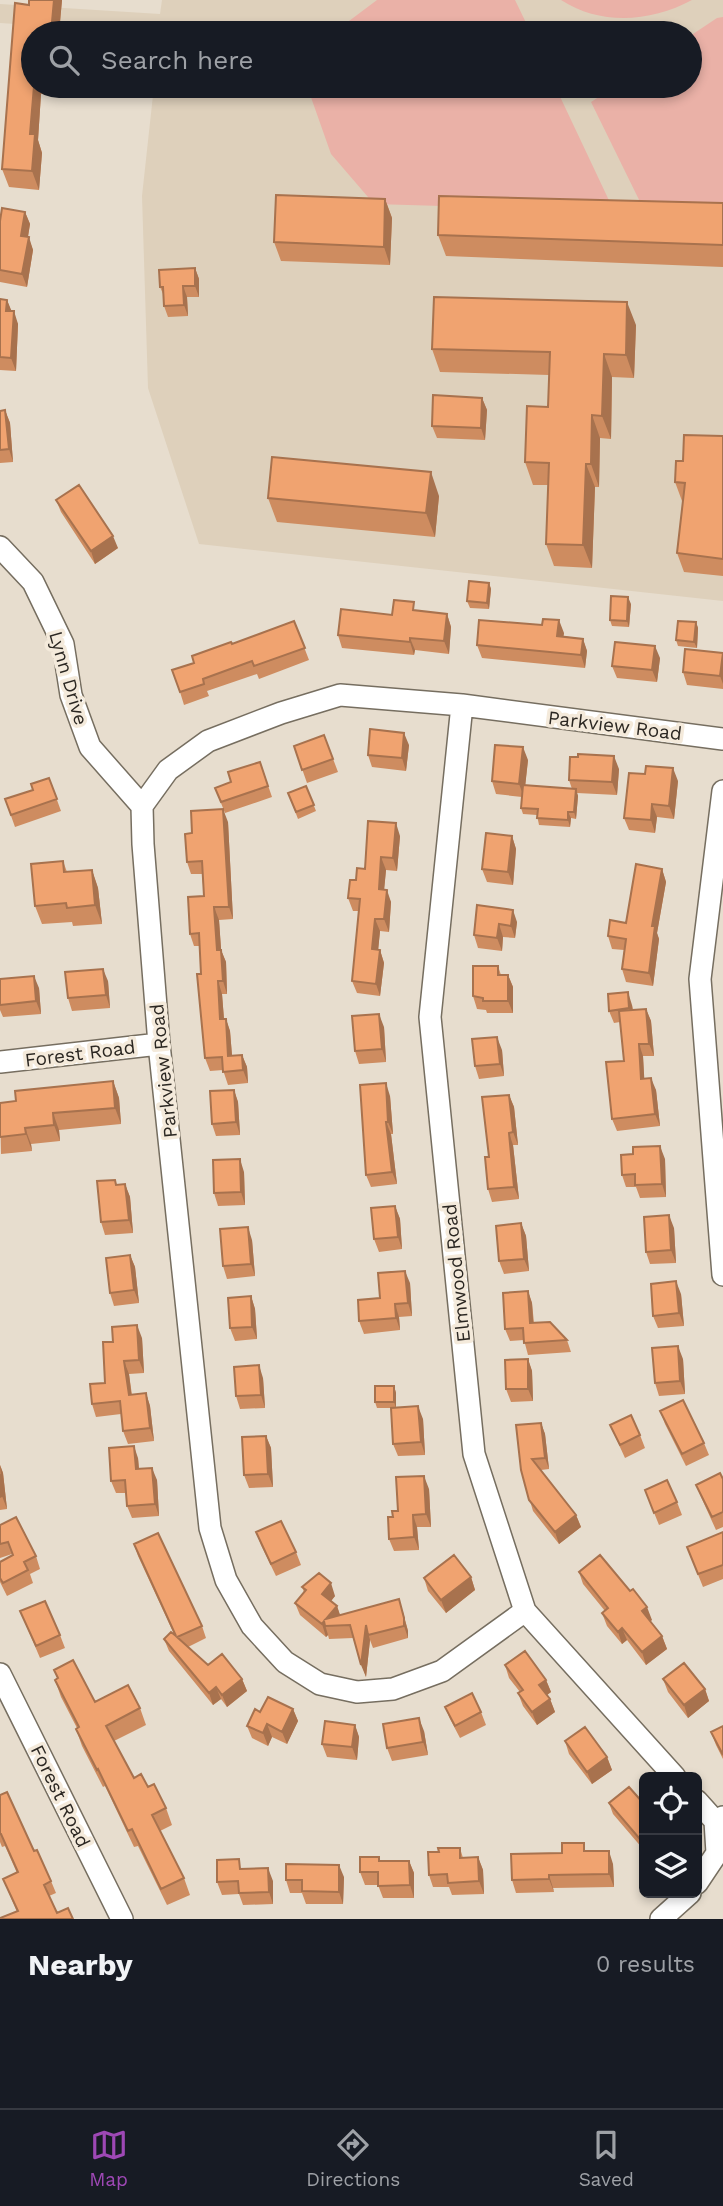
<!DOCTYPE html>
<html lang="en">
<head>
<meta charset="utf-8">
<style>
  body { margin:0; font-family:"Work Sans",sans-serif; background:#20242c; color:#f1f3f6 }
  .controls { position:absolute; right:21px; bottom:21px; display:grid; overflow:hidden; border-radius:10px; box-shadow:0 4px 10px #0003 }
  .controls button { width:63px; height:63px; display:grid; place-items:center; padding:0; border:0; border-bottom:2px solid #363941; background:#171b24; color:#f1f3f6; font:35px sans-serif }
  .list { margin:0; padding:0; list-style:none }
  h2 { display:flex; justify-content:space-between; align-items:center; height:91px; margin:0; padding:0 28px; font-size:30px }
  h2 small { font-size:23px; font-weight:400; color:#9ea1a6 }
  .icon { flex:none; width:38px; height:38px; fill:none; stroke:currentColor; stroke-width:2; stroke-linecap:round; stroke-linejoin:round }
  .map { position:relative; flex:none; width:723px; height:1919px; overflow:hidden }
  .search { position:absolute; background:#171b24; box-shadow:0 4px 10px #0003; left:21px; right:21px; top:21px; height:77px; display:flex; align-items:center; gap:18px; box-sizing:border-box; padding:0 24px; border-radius:38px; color:#9ea1a6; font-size:26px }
  .sheet { height:189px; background:#171b24 }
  nav { display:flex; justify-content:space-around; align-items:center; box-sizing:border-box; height:98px; border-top:2px solid #363941; background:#171b24; font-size:19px; color:#9ea1a6 }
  nav a { display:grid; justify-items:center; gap:4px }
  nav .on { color:#9e48b5 }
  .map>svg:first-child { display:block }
  .built { fill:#ded0bb }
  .green { fill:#eab1a7 }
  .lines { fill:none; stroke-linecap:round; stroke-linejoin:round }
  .minor-casing { stroke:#766e60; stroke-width:24 }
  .minor { stroke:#fff; stroke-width:21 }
  .wall { fill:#ce8c60 }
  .shaded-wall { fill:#a8724e }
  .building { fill:#f0a370; stroke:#a8724e; stroke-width:2 }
  .labels { text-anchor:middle; stroke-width:7; stroke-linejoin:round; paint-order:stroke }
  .street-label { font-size:19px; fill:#2b2722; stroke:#f4eadb }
</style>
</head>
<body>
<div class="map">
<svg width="723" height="1919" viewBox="0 0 723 1919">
  <rect width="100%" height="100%" fill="#e7ddce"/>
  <!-- built -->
  <path class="built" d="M162 0H723V601L199 544 148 388 142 196 154 86H690V33H155L0 23V4L160 14Z"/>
  <!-- green -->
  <path class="green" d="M377 0H515L531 33H333Z
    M561 0H692C651 22 601 26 561 0Z
    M723 17V215L645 212 591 102 616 86H690V36L717 18Z
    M307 86H555L614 211 374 204 331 154Z"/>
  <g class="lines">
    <defs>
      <path id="minor" d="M0 547 33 582 63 644 71 695 90 747 142 806
        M462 705 430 1017 474 1454 525 1611 675 1777
        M723 791 700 979 723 1275
        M0 1062 159 1044
        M525 1611 442 1671 393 1689 357 1692 320 1684 285 1662 252 1626 226 1580 210 1528 159 1044 143 844 142 806 168 770 208 741 281 713 340 695 462 705 723 739
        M0 1674 122 1919
        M697 1801 715 1821
        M697 1883 717 1853 715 1821 723 1817
        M661 1919 690 1893"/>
    </defs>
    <!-- minor casing -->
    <use href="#minor" class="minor-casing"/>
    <!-- minor -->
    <use href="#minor" class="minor"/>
  </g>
  <!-- wall -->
  <path class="wall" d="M29 0H62L59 33H33V86H54L53 95 41 94 38 140 42 153 39 190 9 187 2 169Z
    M385 199 392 218 390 265 281 261 274 242Z
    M723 203V267L446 256 438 235Z
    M25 212 30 224 28 237 33 250 27 287 0 282V221Z
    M195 268 199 279V297H187L188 316 168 317 164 306V296L160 287Z
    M0 299 7 300 11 311 18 324 16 371 0 370Z
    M636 325 634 378 612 377 611 439 600 438 599 487H595L592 568 554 566 546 544 548 485H533L525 462 548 407 549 375 440 372 432 349Z
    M482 398 487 410 485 440 437 438 432 426Z
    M5 410 10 423 13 462 0 463V411Z
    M723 436V576L684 572 677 553 683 501H682L675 482 683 461Z
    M439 496 435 537 277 522 268 498Z
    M56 500 118 548 95 564 61 512Z
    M489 583 491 589 489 609 470 608 467 601Z
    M631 604 629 627 612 626 610 620Z
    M417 611 447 614 451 627 449 654 415 650 414 655 342 648 338 635 392 615Z
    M294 621 309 660 259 679 257 674 207 691 209 696 184 705 180 692 194 663 232 644Z
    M696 622 698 628 697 648 678 646 676 640Z
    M564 633 563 636 583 639 587 651 585 668 482 658 477 645Z
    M723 653V689L687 685 683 672Z
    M660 658 657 682 617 678 612 666Z
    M324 735 338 772 307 783 294 746Z
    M409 745 406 771 372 767 368 755Z
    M528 760 525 786 572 789 569 780 619 769 617 795 577 793 578 796 576 819 571 818 570 827 539 825 537 815 523 814 521 808 522 797 496 794 492 781Z
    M260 762 272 797 225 813 215 788 231 782Z
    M49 778 61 811 15 827 5 799 33 790Z
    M678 781 674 819 657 817 655 833 629 830 624 818Z
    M306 786 316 811 298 819 288 793Z
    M228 822 233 919 219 920 221 950 226 962 227 994H222L224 1019H226L230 1031 232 1055H242L247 1067 248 1083 228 1085 223 1070 210 1071 205 1058 200 946H194L190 934 204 896 202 874H191L187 862 192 833Z
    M400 836 397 871 386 870 384 889 391 902 389 932 380 931 378 950H380L384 963 380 996 357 993 352 981 359 911H353L348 898 356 880Z
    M512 836 516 849 513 885 487 882 482 869Z
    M63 861 67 872 92 870 98 888 102 924 73 926 72 922 42 924 35 906Z
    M662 869 666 882 657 933 659 939 653 986 626 982 622 969 624 950 612 949 608 936 626 923Z
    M477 905 517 922 515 938 503 937 502 951 478 948 474 935Z
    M498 966 501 975H508L513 987V1013H487L486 1010 477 1009 473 996Z
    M0 979 39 988 41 1014 3 1017 0 1010Z
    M108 981 110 1008 72 1011 68 998Z
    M632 1005 633 1010 646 1009 651 1021 654 1056H643L644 1078 656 1090 660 1126 617 1131 612 1119 624 1061 620 1022 614 1023 609 1011Z
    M384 1027 386 1062 359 1064 355 1051Z
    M502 1050 504 1076 479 1079 475 1066Z
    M113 1081 119 1098 121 1124 59 1130 60 1141 31 1144 32 1151 1 1154 0 1103 16 1101Z
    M234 1090 238 1102 240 1135 216 1136 212 1124Z
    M509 1095 514 1107 518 1145H513L519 1199 492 1202 488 1189 489 1157Z
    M390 1096 393 1134H391L397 1184 371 1187 366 1175Z
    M665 1159 666 1197 640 1198 636 1187H626L622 1175Z
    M244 1172 245 1205 218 1206 214 1193Z
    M125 1184 130 1197 133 1233 105 1235 101 1222 117 1185Z
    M395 1206 400 1219 402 1249 379 1252 374 1239Z
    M521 1223 526 1236 529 1271 504 1274 499 1261Z
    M674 1228 676 1263 650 1264 646 1252Z
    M252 1240 255 1276 227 1279 223 1266Z
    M130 1255 135 1267 139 1303 114 1306 110 1293Z
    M410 1283 412 1316 399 1317 400 1330 364 1334 359 1321 380 1298Z
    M528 1291 532 1303 534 1323 567 1340 571 1352 528 1355 524 1340 510 1341 505 1329Z
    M681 1294 684 1326 658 1328 653 1316Z
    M251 1296 255 1309 257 1339 235 1341 230 1328Z
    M142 1338 144 1373 129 1374 132 1395 146 1393 150 1406 154 1441 128 1444 123 1431 121 1414 96 1417 92 1404 105 1383 113 1342Z
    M528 1359 532 1371 533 1401 511 1402 506 1389Z
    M683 1359 685 1394 659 1396 655 1383Z
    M263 1378 265 1408 240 1409 236 1396Z
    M394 1386 396 1393V1407L423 1419 425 1455 398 1456 393 1444 391 1408H377L375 1402Z
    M660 1411 704 1443 709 1455 686 1466 665 1424Z
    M541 1423 545 1434 549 1469 541 1470 576 1515 581 1527 559 1544 533 1511 521 1470Z
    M610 1425 640 1435 645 1448 625 1458Z
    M266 1436 271 1448 273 1487 249 1488 244 1475Z
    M138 1458 139 1469 157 1480 159 1516 132 1518 127 1506 126 1493H116L111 1481Z
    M0 1465 3 1473 7 1509 0 1510Z
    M723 1479V1527L716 1530 701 1497 696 1485Z
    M429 1489 431 1527H417L419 1550 394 1551 389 1539 393 1517 398 1511Z
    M645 1490 677 1502 682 1515 659 1525Z
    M0 1525 36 1556 40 1569 30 1574 33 1583 7 1596 0 1582V1562L13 1555 12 1554 0 1558Z
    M256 1532 296 1552 301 1565 276 1576 261 1545Z
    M723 1532V1579L703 1587 687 1547Z
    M134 1544 202 1626 206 1638 188 1647 208 1665 242 1679 247 1691 227 1707 221 1699 213 1705 169 1651 164 1639 174 1634 138 1556Z
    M579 1572 652 1620 650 1621 662 1636 667 1649 646 1665 627 1640 622 1644 607 1626 602 1613 605 1611 583 1584Z
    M471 1577 475 1590 446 1613 428 1591 424 1578Z
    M302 1587 335 1596 331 1601 337 1606 340 1615 403 1612 408 1631V1638L373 1648 370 1640 366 1677 353 1638 329 1639 328 1635 326 1637 300 1615 295 1603 304 1592Z
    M20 1611 60 1635 65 1648 40 1658Z
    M505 1665 546 1680 551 1692 547 1695 550 1699 555 1712 537 1725 523 1706 518 1693 520 1692 509 1678Z
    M54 1670 95 1702 140 1708 146 1725 114 1741 134 1778 148 1787 166 1808 172 1825 160 1831 184 1878 190 1895 167 1905 138 1846 134 1847 105 1786 103 1787 82 1746 76 1729 77 1728 61 1697 55 1680 57 1678Z
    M663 1679 705 1689 709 1701 688 1718 668 1692Z
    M445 1707 481 1712 486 1725 460 1738 450 1719Z
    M293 1709 298 1721 287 1744 272 1737 268 1746 252 1738 247 1726 260 1712Z
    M355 1725 359 1737 357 1760 327 1757 322 1744Z
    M723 1726V1759L716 1745 711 1732Z
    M424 1731 428 1755 392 1761 387 1748Z
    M565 1741 607 1757 612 1770 592 1784 569 1754Z
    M0 1795 51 1881 56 1893 49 1896 57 1913 73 1919 17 1912 3 1879 17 1873 5 1846 2 1847 0 1842Z
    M609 1803 644 1804V1848L643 1849 613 1814Z
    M460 1848 463 1858 478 1857 483 1870 484 1894 452 1895 449 1887H433L429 1875 439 1852Z
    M587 1851 613 1864 614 1887 553 1888 554 1892 516 1893 512 1880Z
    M380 1861H409L414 1873V1898H383L378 1885H365L360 1872Z
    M344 1877 343 1904H306L302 1893H290L286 1880Z
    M273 1881V1904L243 1905 239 1894 222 1895 217 1882Z"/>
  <!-- shaded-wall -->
  <path class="shaded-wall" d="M54 0H62L59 33H51Z
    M34 86H38L41 94 38 140 42 153 39 190 32 171 30 134Z
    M50 86H54L53 95Z
    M385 199 392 218 390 265 384 247Z
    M25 212 30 224 26 248 21 236Z
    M29 237 33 250 27 287 22 274Z
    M195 268 199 279V297L195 286Z
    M183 286 187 297 188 316 184 305Z
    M7 300 12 312 6 311Z
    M627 302 636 325 634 378 626 355Z
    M14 311 18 324 16 371 11 358Z
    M604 354 612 377 611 439 602 416Z
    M482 398 487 410 485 440 481 428Z
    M5 410 10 423 13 462 9 449Z
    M592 415 600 438 599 487 591 464Z
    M586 464 595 487 592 568 583 545Z
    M431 472 439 496 435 537 426 513Z
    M113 536 118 548 95 564 91 551Z
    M489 583 491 589 489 609 487 603Z
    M628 597 631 604 629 627 627 621Z
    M447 614 451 627 449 654 444 641Z
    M559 620 564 633 562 648 557 636Z
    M696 622 698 628 697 648 694 642Z
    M410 638 415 650 414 655 410 642Z
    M583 639 587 651 585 668 581 655Z
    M655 646 660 658 657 682 652 670Z
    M723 654V684L720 676Z
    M404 733 409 745 406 771 402 758Z
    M523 747 528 760 524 797 519 784Z
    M614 756 619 769 617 795 612 782Z
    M673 768 678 781 674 819 669 806Z
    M576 789 578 796 576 819 574 812Z
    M652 804 657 817 655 833 651 820Z
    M223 809 228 822 233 919 229 907Z
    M568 812 571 818 570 827 568 820Z
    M396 823 400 836 397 871 393 858Z
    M512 836 516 849 513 885 508 872Z
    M381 857 386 870 383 902 379 889Z
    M662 869 666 882 657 933 659 939 653 986 649 973 652 926Z
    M92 870 98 888 102 924 95 905Z
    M387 890 391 902 389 932 384 919Z
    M214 907 219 920 222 962 217 950Z
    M513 910 517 922 515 938 511 926Z
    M375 919 380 931 377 962 372 949Z
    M499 924 503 937 502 951 497 938Z
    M221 950 226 962 227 994 223 981Z
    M380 950 384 963 380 996 376 984Z
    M103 969 108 981 110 1008 106 995Z
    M508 975 513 987V1013L508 1001Z
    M34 976 39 988 41 1014 36 1001Z
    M218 981 222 994 225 1032 220 1019Z
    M628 992 632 1005 634 1021 629 1008Z
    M646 1009 651 1021 654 1056 649 1044Z
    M379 1014 384 1027 386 1062 382 1049Z
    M226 1019 230 1031 233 1068 228 1056Z
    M497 1037 502 1050 504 1076 500 1064Z
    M639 1044 643 1056 645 1091 641 1079Z
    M242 1055 247 1067 248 1083 243 1070Z
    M651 1078 656 1090 660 1126 655 1114Z
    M113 1081 119 1098 121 1124 115 1108Z
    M386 1083 390 1096 393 1134 388 1122Z
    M234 1090 238 1102 240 1135 236 1122Z
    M509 1095 514 1107 518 1145 513 1132Z
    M53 1113 59 1130 60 1141 54 1125Z
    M386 1122 391 1134 397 1184 392 1172Z
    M25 1128 31 1144 32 1151 26 1134Z
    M509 1133 513 1145 519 1199 514 1187Z
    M660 1146 665 1159 666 1197 662 1184Z
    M240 1159 244 1172 245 1205 241 1192Z
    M125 1184 130 1197 133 1233 129 1220Z
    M395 1206 400 1219 402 1249 398 1237Z
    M669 1215 674 1228 676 1263 671 1250Z
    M521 1223 526 1236 529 1271 524 1259Z
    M248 1227 252 1240 255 1276 251 1264Z
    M130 1255 135 1267 139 1303 134 1290Z
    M405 1271 410 1283 412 1316 408 1303Z
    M676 1281 681 1294 684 1326 679 1313Z
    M528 1291 532 1303 534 1335 530 1323Z
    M251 1296 255 1309 257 1339 252 1327Z
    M395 1304 399 1317 400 1330 396 1318Z
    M137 1325 142 1338 144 1373 139 1360Z
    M678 1346 683 1359 685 1394 680 1381Z
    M528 1359 532 1371 533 1401 528 1389Z
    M124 1361 129 1374 133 1408 129 1395Z
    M259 1365 263 1378 265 1408 261 1395Z
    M394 1386 396 1393V1408L394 1402Z
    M146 1393 150 1406 154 1441 150 1428Z
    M418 1406 423 1419 425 1455 421 1442Z
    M541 1423 545 1434 549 1469 545 1458Z
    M266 1436 271 1448 273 1487 268 1474Z
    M134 1446 138 1458 140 1482 136 1469Z
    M0 1465 3 1473 7 1509 2 1496Z
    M152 1468 157 1480 159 1516 155 1504Z
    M424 1476 429 1489 431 1527 426 1514Z
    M413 1515 417 1527 419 1550 414 1537Z
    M576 1515 581 1527 559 1544 555 1532Z
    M471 1577 475 1590 446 1613 441 1600Z
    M331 1583 335 1596 327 1606 322 1594Z
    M399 1599 408 1631V1638L404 1626Z
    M337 1606 341 1618 326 1619Z
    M647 1607 652 1620 647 1624 642 1611Z
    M324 1621 328 1635 326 1637 322 1624Z
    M366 1625 370 1640 366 1677 361 1665Z
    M622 1628 627 1640 622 1644 618 1632Z
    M662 1636 667 1649 646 1665 642 1652Z
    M242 1679 247 1691 227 1707 222 1695Z
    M546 1680 551 1692 544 1697 539 1685Z
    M216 1687 221 1699 213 1705 209 1693Z
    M705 1689 709 1701 688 1718 684 1705Z
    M550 1699 555 1712 537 1725 532 1712Z
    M293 1709 298 1721 287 1744 282 1732Z
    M419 1718 424 1731 428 1755 423 1742Z
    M267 1724 272 1737 268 1746 263 1733Z
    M355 1725 359 1737 357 1760 352 1747Z
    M607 1757 612 1770 592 1784 587 1772Z
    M644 1834V1848L643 1849 639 1838Z
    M609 1851 613 1864 614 1887 609 1874Z
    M478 1857 483 1870 484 1894 479 1881Z
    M409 1861 414 1873V1898L410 1885Z
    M339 1865 344 1877 343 1904 339 1892Z
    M268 1868 273 1881V1904L269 1892Z
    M549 1875 553 1888 554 1892 549 1879Z"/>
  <!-- building -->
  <path class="building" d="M29 0H54L51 33H33L34 86 30 134H35L32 171 2 169 15 3 29 5Z
    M276 195 385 199 384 247 274 242Z
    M439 196 723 203V245L438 235Z
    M2 208 25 212 21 236 29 237 22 274 0 270V221Z
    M195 268V286H183L184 305 164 306 163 287H160L159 270Z
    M434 297 627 302 626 355 604 354 602 416 592 415 591 464H586L583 545 546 544 549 463 525 462 527 406 548 407 550 352 432 349Z
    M0 299 7 300 6 311H14L11 358 0 357Z
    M433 395 482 398 481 428 432 426Z
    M5 410 9 449 0 450V411Z
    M684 435 723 436V559L677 553 685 483 675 482 676 461H683Z
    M272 457 431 472 426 513 268 498Z
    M79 485 113 536 91 551 56 500Z
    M469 581 489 583 487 603 467 601Z
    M611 596 628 597 627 621 610 620Z
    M394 600 414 602 413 610 447 614 444 641 410 638V642L338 635 341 609 392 615Z
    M543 619 559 620 557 636 583 639 581 655 477 645 479 620 542 625Z
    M294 621 305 648 254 666 252 661 203 679 204 684 180 692 172 670 194 663 192 656 231 642 232 644Z
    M678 621 696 622 694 642 676 640Z
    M615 642 655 646 652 670 612 666Z
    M685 649 723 653 720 676 683 672Z
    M370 729 404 733 402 758 368 755Z
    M324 735 333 759 302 770 294 746Z
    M495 745 523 747 519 784 492 781Z
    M578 754 614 756 612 782 569 780 570 757H578Z
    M260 762 268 786 221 802 215 788 231 782 228 772Z
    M646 766 673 768 669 806 652 804 651 820 624 818 629 773 645 774Z
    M49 778 57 799 11 815 5 799 33 790 31 784Z
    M523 785 576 789 574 812H568V820L537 818 538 809 521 808Z
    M306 786 314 805 296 812 288 793Z
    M223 809 229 907H214L217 950H221L223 981H218L220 1019H226L228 1056 242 1055 243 1070 223 1072 222 1057 205 1058 197 974H201L199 933 190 934 188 897 204 896 202 861 187 862 185 834 192 833 191 811Z
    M368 821 396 823 393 858 381 857 379 889 387 890 384 919H375L372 949 380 950 376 984 352 981 360 899 348 898 350 880H356L357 868 365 869Z
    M486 833 512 836 508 872 482 869Z
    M63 861 64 872 92 870 95 905 67 908 66 903 35 906 31 864Z
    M636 864 662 869 652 926H655L649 973 622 969 626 939 608 936 610 920 626 923Z
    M477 905 513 910 511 926 499 924 497 938 474 935Z
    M473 966H498V975H508V1001H483V998L473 996Z
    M103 969 106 995 68 998 65 972Z
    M34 976 36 1001 0 1005V979Z
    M628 992 629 1008 609 1011 608 994Z
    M646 1009 649 1044H639L641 1079 651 1078 655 1114 612 1119 606 1062 624 1061 619 1011Z
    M379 1014 382 1049 355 1051 352 1016Z
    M497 1037 500 1064 475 1066 472 1039Z
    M113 1081 115 1108 53 1113 54 1125 25 1128 26 1134 0 1137V1103L16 1101 15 1091Z
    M386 1083 388 1122H386L392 1172 366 1175 360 1085Z
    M234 1090 236 1122 212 1124 210 1091Z
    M509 1095 513 1132 509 1133 514 1187 488 1189 485 1157H489L482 1097Z
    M660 1146 662 1184 635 1185V1174L622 1175 621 1155 633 1154V1147Z
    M240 1159 241 1192 214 1193 213 1160Z
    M115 1180 116 1185 125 1184 129 1220 101 1222 97 1181Z
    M395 1206 398 1237 374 1239 371 1208Z
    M669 1215 671 1250 646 1252 644 1217Z
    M521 1223 524 1259 499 1261 496 1226Z
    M248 1227 251 1264 223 1266 220 1229Z
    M130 1255 134 1290 110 1293 106 1258Z
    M405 1271 408 1303 395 1304 396 1318 359 1321 358 1300 380 1298 378 1273Z
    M676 1281 679 1313 653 1316 651 1284Z
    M528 1291 530 1323 550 1322 567 1340 524 1343 523 1328 505 1329 503 1293Z
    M251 1296 252 1327 230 1328 228 1298Z
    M137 1325 139 1360 124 1361 129 1395 146 1393 150 1428 123 1431 120 1401 92 1404 90 1384 105 1383 103 1342H113L112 1327Z
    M678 1346 680 1381 655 1383 652 1348Z
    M528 1359V1389H506L505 1360Z
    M259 1365 261 1395 236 1396 234 1367Z
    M375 1386H394V1402H375Z
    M683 1400 704 1443 682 1454 660 1411Z
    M418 1406 421 1442 393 1444 391 1408Z
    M631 1415 640 1435 620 1445 610 1425Z
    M541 1423 545 1458 532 1459 576 1515 555 1532 529 1500 521 1470 516 1425Z
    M266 1436 268 1474 244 1475 242 1437Z
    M134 1446 136 1469 152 1468 155 1504 127 1506 125 1480 111 1481 109 1448Z
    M720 1473 723 1479V1512L712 1517 696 1485Z
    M0 1474 2 1496 0 1497Z
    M424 1476 426 1514 413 1515 414 1537 389 1539 388 1517H393L392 1511H398L396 1477Z
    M667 1480 677 1502 654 1513 645 1490Z
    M16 1517 36 1556 24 1562 28 1570 3 1583 0 1578V1562L13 1555 8 1542 0 1544V1525Z
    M281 1521 296 1552 271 1564 256 1532Z
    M723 1532V1565L698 1574 687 1547Z
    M158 1533 202 1626 177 1637 208 1665 222 1654 242 1679 222 1695 216 1687 209 1693 164 1639 171 1632 176 1636 134 1544Z
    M454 1555 471 1577 441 1600 424 1578Z
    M600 1555 630 1591 633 1589 647 1607 642 1611 662 1636 642 1652 622 1628 618 1632 602 1613 608 1608 579 1572Z
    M319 1573 331 1583 322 1594 337 1606 326 1619 399 1599 404 1618V1626L368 1635 366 1625 361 1665 350 1625 325 1626 324 1621 322 1624 295 1603 306 1590 302 1587Z
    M45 1601 60 1635 36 1646 20 1611Z
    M525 1651 546 1680 539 1685 550 1699 532 1712 518 1693 523 1690 505 1665Z
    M73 1660 95 1702 128 1685 140 1708 106 1726 134 1778 141 1774 148 1787 154 1784 166 1808 152 1815 184 1878 161 1889 132 1829 128 1831 98 1769 97 1770 76 1729 79 1727 55 1680 58 1678 54 1670Z
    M684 1663 705 1689 684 1705 663 1679Z
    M472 1693 481 1712 455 1726 445 1707Z
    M268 1697 293 1709 282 1732 267 1724 263 1733 247 1726 255 1709 260 1712Z
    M419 1718 423 1742 387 1748 383 1724Z
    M325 1721 355 1725 352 1747 322 1744Z
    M723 1726V1755L711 1732Z
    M585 1727 607 1757 587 1772 565 1741Z
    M629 1787 644 1804V1812L643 1813 644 1815V1834L639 1838 609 1803Z
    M7 1792 34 1851 37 1850 51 1881 44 1885 57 1913 68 1908 73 1919H0V1918L18 1911 3 1879 18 1872 1 1834H0V1795Z
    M562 1843H584V1851H609V1874L549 1875V1879L512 1880 511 1854 562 1853Z
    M438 1848H460V1858L478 1857 479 1881 448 1883 447 1874 429 1875 428 1852H439Z
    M360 1857H379V1861H409L410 1885 378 1886V1872H360Z
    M239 1859 240 1869 268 1868 269 1892 239 1893 238 1881 217 1882V1860Z
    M286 1864 339 1865V1892L302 1891V1880H286Z"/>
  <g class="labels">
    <!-- street labels -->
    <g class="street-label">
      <text transform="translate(69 678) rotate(74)" y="7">Lynn Drive</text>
      <text transform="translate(615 725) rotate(7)" y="7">Parkview Road</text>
      <text transform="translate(80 1053) rotate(-7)" y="7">Forest Road</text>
      <text transform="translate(163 1071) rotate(-96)" y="7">Parkview Road</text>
      <text transform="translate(456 1273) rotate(-96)" y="7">Elmwood Road</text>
      <text transform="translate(61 1796) rotate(64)" y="7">Forest Road</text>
    </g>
  </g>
</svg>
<div class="controls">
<button><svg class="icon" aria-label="locate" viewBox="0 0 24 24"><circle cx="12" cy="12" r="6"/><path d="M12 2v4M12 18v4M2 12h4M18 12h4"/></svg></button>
<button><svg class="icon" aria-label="layers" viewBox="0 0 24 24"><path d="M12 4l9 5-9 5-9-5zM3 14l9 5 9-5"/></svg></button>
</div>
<div class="search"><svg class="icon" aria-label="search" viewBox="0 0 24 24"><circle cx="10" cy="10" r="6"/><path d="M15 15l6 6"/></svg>Search here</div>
</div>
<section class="sheet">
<h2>Nearby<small>0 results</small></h2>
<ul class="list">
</ul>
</section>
<nav>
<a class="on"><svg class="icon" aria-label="map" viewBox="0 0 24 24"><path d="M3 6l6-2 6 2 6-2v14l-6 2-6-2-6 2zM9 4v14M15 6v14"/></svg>Map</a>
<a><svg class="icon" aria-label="directions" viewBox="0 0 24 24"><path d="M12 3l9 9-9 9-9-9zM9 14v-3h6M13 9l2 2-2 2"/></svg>Directions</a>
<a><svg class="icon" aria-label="saved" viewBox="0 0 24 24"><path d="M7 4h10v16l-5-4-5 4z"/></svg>Saved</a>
</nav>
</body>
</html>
